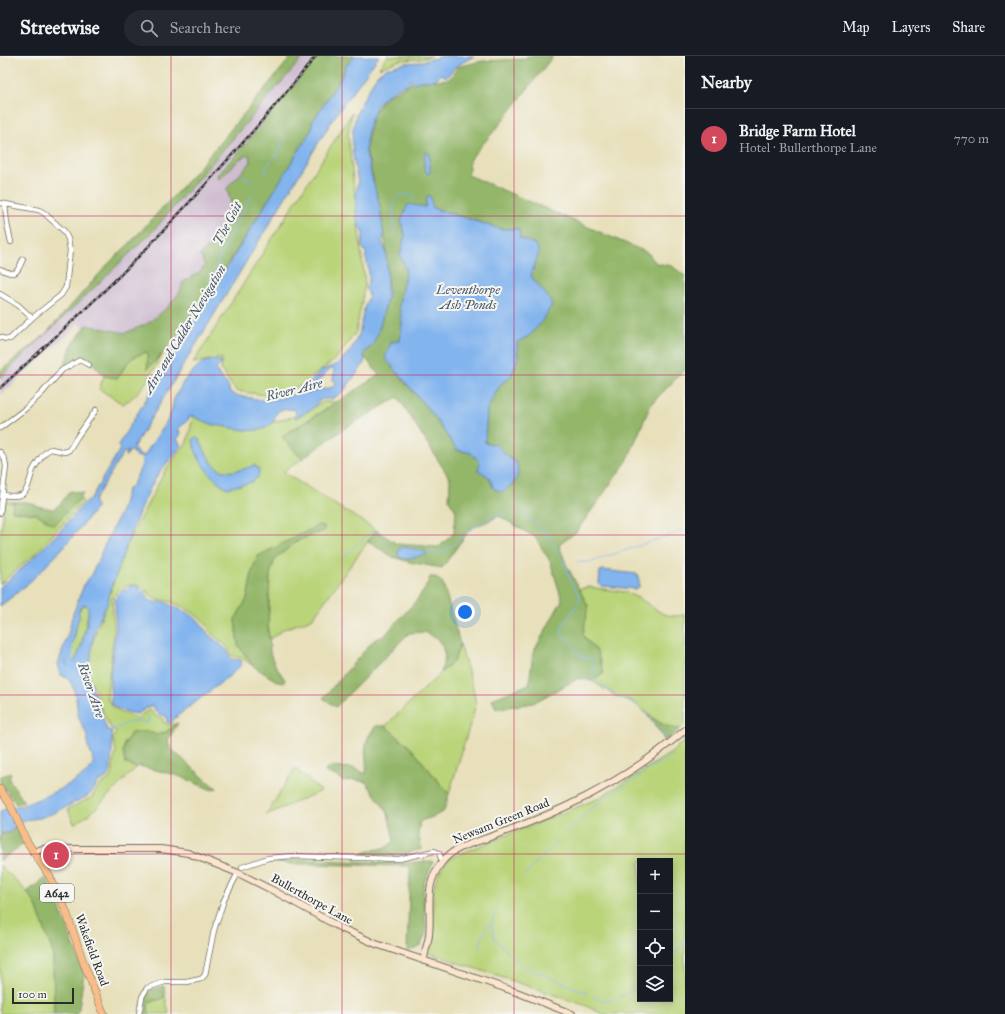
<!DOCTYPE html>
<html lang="en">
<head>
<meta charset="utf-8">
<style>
  body { margin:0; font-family:"IM FELL Great Primer",serif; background:#242831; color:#f1f3f6 }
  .controls { position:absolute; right:12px; bottom:12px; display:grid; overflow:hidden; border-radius:0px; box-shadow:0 2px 10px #0003 }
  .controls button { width:36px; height:36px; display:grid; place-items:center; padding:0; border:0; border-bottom:1px solid #363941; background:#171b24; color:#f1f3f6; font:20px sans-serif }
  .scale { position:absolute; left:12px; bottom:10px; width:62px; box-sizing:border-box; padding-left:4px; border:2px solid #2b2b2b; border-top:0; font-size:11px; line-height:14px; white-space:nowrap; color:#2b2b2b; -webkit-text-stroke:3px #f6f6f2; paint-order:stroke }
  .you { position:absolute; left:465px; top:556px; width:14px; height:14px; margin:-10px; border:3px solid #fff; border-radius:50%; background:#1a73e8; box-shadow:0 0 0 6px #1a73e833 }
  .badge { display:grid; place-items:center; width:26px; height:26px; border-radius:50%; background:#d1495b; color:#fff; font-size:13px; font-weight:700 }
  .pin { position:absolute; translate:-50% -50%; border:2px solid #fff; box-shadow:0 1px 4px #0006 }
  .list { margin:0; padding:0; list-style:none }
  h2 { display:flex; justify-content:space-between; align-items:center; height:52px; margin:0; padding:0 16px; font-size:17px }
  h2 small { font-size:13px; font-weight:400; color:#9ea1a6 }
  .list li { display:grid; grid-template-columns:26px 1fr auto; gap:12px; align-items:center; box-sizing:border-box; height:60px; padding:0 16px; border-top:1px solid #363941 }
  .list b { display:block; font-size:15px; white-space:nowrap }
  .list p { margin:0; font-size:13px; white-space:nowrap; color:#9ea1a6 }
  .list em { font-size:13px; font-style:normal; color:#9ea1a6 }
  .icon { flex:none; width:22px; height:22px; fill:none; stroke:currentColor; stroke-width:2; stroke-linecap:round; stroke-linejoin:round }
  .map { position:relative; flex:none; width:685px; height:958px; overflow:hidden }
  header { display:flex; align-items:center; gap:24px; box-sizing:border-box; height:56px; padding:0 20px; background:#171b24; border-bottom:1px solid #363941 }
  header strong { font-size:19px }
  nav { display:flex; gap:22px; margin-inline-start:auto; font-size:14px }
  .search { width:280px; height:36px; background:#242831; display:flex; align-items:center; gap:10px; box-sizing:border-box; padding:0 14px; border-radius:22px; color:#9ea1a6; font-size:15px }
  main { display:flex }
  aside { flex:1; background:#171b24 }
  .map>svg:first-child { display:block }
  .industrial { fill:#cfbdd0 }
  .green { fill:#bad479; stroke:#728052; fill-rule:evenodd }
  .forest { fill:#93b669; stroke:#5f704a; fill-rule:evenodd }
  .water { fill:#82b4ee; stroke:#56708c; fill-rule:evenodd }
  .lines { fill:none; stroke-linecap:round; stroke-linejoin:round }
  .stream { stroke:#82b4ee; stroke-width:1 }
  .river { stroke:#82b4ee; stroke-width:7 }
  .street-casing { stroke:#6d6a5d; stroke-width:6 }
  .secondary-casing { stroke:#6d6a5d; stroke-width:8 }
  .primary-casing { stroke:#6d6a5d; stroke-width:8 }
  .street { stroke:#fff; stroke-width:4.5 }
  .secondary { stroke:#fce5cf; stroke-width:6 }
  .primary { stroke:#f8bd88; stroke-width:7 }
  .rail-casing { stroke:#2b2b2b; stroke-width:2.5 }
  .rail { stroke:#f6f6f2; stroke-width:1; stroke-dasharray:3; stroke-linecap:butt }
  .grid { fill:none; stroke:#c2185b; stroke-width:1; stroke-opacity:0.55 }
  .labels { text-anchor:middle; stroke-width:4; stroke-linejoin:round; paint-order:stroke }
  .shield { fill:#f6f6f2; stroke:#686867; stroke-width:1 }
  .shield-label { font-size:11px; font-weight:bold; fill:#2b2b2b }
  .street-label { font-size:12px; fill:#2b2b2b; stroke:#f6f6f2 }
  .water-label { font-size:13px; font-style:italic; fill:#455466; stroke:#f6f6f2 }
</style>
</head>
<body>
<header>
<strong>Streetwise</strong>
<div class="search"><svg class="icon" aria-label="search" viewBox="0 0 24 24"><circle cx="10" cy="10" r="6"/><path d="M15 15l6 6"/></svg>Search here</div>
<nav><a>Map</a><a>Layers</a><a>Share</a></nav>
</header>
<main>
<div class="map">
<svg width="685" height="958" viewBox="0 0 685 958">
  <rect width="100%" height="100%" fill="#f6f6f2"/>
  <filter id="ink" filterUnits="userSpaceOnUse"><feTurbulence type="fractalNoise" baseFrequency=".025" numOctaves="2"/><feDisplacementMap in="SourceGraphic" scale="8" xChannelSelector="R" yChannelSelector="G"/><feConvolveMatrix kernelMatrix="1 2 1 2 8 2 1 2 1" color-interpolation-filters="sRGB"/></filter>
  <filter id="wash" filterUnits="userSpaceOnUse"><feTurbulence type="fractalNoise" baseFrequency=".012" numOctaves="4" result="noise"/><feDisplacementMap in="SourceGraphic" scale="16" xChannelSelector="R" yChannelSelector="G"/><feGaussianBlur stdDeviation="0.9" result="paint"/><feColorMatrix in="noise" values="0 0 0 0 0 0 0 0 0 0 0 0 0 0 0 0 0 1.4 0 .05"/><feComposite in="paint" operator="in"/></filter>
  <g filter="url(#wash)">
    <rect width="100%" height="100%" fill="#e8e0bb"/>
    <!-- industrial -->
    <path class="industrial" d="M304 0H318L259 71 218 119 219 123 241 102 249 99 251 106 227 132 231 148 224 167 204 201 205 209 200 216 183 226 180 236 167 252 147 268 125 277 87 269 84 273 78 267 71 276 0 340V322L152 176Z"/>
    <!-- green -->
    <path class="green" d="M387 0H432L421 3 401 4 379 12Z
      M352 57 348 79 365 228 356 276 336 303 300 330 271 340 236 335 221 314 222 302 193 307Z
      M148 296V312L163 298C152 316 142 338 123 348L99 333 104 320 118 322C126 308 131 299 148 296Z
      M323 346H337L282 380 302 403 283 416 376 474 312 563 284 573 270 583 268 576 270 518 275 503 297 485 325 474 319 469 253 512 247 543 235 563 238 589 253 610 242 602 232 600C227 586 221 587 212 578 209 575 208 570 205 567 193 555 173 543 156 544L142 531 135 529 125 530 117 536 112 543 114 573 107 641C112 655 123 658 137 662L150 653 155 660 163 662V666L169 669 178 667 166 676 157 679 148 675 124 686 123 696 125 707 136 712 91 757 74 768 68 753 91 742 100 729 108 724 113 716V709L116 695 113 682 117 675 111 673 98 646 97 637 87 617V601L104 555 125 491 166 413 187 386 194 357 251 368 273 366 299 359Z
      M80 442 83 446 36 497 0 528V479L5 446H13V455L37 458 54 469Z
      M588 531 625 536 640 543 663 558 673 560 685 559V668L680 673 670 672 658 666 632 645 617 641 592 625 604 617 597 596 582 579 588 550 579 533Z
      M87 549 89 553 80 595 71 612H68C63 606 66 600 71 595L70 592C78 581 74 560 82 550Z
      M460 588 474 636 476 649 449 738 411 692 385 670 454 605Z
      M685 684V958H603L584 949 429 897C432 885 434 873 433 860 433 834 431 821 452 801L597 743 671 697ZM640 805H670V943H640Z
      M295 712 321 735 266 759Z
      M0 809 27 836 35 847 53 897 54 958H0Z
      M165 939 169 958H150L148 952 149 946 162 943Z"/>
    <!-- forest -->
    <path class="forest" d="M292 0H304L152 176 0 322V315L43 281 109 207 129 188 192 120Z
      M318 0H355L346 10 341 22 312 66V73C278 128 245 184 208 237 188 265 173 289 147 313L148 296C131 299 126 308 118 322L104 320 93 307 82 302 67 311H64L71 291 87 269 125 277 147 268 167 252 180 236 183 226 200 216 205 209 202 206 203 202 199 200 207 192H209L224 167 231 148 227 132 251 106 249 99 241 102 219 123 217 119 239 96Z
      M527 0H553L501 67 470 103 468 119 648 197 656 207 672 210 685 220V314L651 348 627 405 576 476 559 489 566 508 588 550 583 579 597 596 604 617 592 625 579 622 533 647 496 653 492 643 529 628 533 597 562 544 550 505 535 481 499 460 470 473 442 512 409 506 393 501 368 486 376 474 397 488 439 491 454 477 456 455 449 444 450 423 398 341 342 374 302 403 282 381 379 319 364 300 379 271 388 239 386 191 380 154 366 92 372 60 385 41 413 26 450 23 457 11 482 5 525 3ZM427 140 433 152 501 173H518L520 183 536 189 534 211 531 220 540 231 529 280 516 286 518 302 511 320 500 329 487 353 485 387 495 388 508 401 517 407 494 433 489 421 479 414 480 406 471 397 457 394 433 359 392 311 391 286 400 285 402 267 399 248 406 213 400 199 405 179 401 165 425 151Z
      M70 435 83 437 77 446 54 469 37 458 12 455 13 446H27L41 451 54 453 61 447Z
      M319 469 324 470 325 474 297 485 275 503 270 518 268 575C270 582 269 588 270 595 271 605 280 616 285 624L284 627 278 626 253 610 238 589 235 563 247 543 253 512 258 500Z
      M430 521H435L443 527 460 588 454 605 441 616 445 600 442 589 434 581 424 576 409 577 336 651 323 642 375 583 384 580 416 545 425 533Z
      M645 656C656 665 664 671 680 673L664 685 662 679Z
      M178 667 168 684 170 692 212 729 217 732 212 734 176 719 139 710 136 712 125 707C122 693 123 689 131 677L148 675 157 679 166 676Z
      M376 670H385L411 692 449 738 444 755 433 761 420 765 418 778 422 793 398 800 362 798C372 792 386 795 394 785L388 757 366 726 355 724 342 725 339 721 325 716 327 712 335 711 354 712 366 718C368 696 359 690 376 670Z
      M10 717 11 718 9 723 24 746 16 748 0 726V721Z
      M16 771 24 787 0 805V779L10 777Z
      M294 803 402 807 432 805 433 807 423 830 426 877 421 889 415 893 407 895 410 813 407 810 292 808 270 805Z
      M46 821 64 863 84 918 78 958H54L53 897 35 847 27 836Z
      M164 930 165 939 162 943 154 944 149 947 148 952 150 958H141L145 942 150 934Z"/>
    <!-- water -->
    <path class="water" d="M355 0H379L333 63 133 392 139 399 144 400 168 363 171 357 174 343 184 325 195 313 202 307 213 304 221 305 220 309 216 313 219 319 229 331V335L234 339 268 345 295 338 300 332 308 329 321 315 337 308 350 295 359 279 365 249 369 240 366 232C372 223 368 209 365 200L367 199 362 190 363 178 362 173 359 171 356 157V136L358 127 353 99 352 87 353 73 356 59 365 40 377 19 386 12 405 7 420 6 443 0H474L455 11 447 21 441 18C434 29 423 22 414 27L410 24 406 30 403 29 393 35 384 41 376 51 369 69 366 85V98L380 151 384 181 382 185 386 196 387 210V243L378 277 372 290 363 297 365 303 363 309 343 336 332 343H322L317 347 312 353 295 362 296 356 293 353 280 354 276 358C272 381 242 374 227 371 223 370 218 370 214 369 208 367 202 364 196 362L194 360 189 361V363L179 372 178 376H180V380L177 383 181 389C175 401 164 408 157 420 139 451 128 484 117 517L110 535 108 547 96 570 92 587 91 601 87 616 107 674 112 675C111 683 113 688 112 695 112 702 110 707 111 715L106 722 97 727 94 734 88 740 54 757 40 762 24 764 9 776 0 778V755C7 752 16 751 23 749 36 745 91 721 93 708 94 702 90 696 88 691 87 687 88 682 87 679 84 672 80 666 78 659 76 646 77 625 61 619L58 608 68 578 73 558 85 526 92 519 94 512 100 503 101 497 121 455 127 434 132 430 142 409V406L141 401 136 400 131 394 126 400H125L128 395 123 397 95 443 94 447 97 451C68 487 38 523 0 550V531C26 510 50 486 72 462 79 454 82 448 91 442L120 393 118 389 312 73V66L341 22 346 10ZM332 312 334 314 333 324 336 326V329C330 333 324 333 317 334 314 335 312 337 308 338V335ZM84 549H87C92 559 78 606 70 612L66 608V601L71 595 70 592C77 583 74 569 80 560L78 557 80 552Z
      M426 96 429 97 430 108V117L427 118 424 111 425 97Z
      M427 140H430L433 152 501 173H519L520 182 536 189 539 196 531 220 548 241 552 249 540 268 529 280 517 286 518 302 511 320 500 329 487 353 485 387 495 388 508 401 517 407C520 424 515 427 502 436L494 433 489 421 478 414 480 406 471 397 457 394 433 359 385 302 391 286 400 285 402 267 399 248 406 213 400 199 405 179 401 165 408 148 425 151Z
      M196 381 199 383C214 414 219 423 255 409L259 414 258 421 250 427 227 432C210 422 195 403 193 383Z
      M405 491 424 495 427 498 408 503 400 502C397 498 398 496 400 492Z
      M603 514 637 518 639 523V531L635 533 601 530 599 528 600 515Z
      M133 529C140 530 146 538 149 544L157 547 161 545 164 546 190 558 198 564 209 579 228 595 231 603 241 604 242 608 232 618 175 662 171 667 167 666 166 660 158 658 152 649 137 658C128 656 116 655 111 647L110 619 116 573 115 544 119 537Z"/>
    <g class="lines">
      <!-- stream -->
      <path class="stream" d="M265 117 268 108 277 99 281 91 282 86 286 82
        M242 119 253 126
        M395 179C395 170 389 143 400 139 405 137 411 140 416 141
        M209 226 228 183 249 143 253 138
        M525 458 524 460 535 466 543 474 557 494 564 506 570 524 579 539 580 544C574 555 563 564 561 577L572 588 580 600 593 604V622L619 641 635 648 648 659 667 683
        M353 492 372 476H375
        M427 497H434
        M437 497C446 496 449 492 456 486 470 474 487 458 507 458
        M344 501 352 493
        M577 506H591L685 474
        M111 676 113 671H121L125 667 134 666 138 664 143 667H148L149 660
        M565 778 587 756 600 746 657 708 668 703 673 699
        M525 819 557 786
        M496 854 492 867 494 882 519 908 587 937
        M479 892C482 882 483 873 492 867
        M670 903 685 886
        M593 940 607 946 627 938 640 929"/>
      <!-- river -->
      <path class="river" d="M69 588 70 605 75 618"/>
    </g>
  </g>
  <g filter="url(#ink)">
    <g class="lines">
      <defs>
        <path id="street" d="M0 147 39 154 44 157 64 175 68 183 70 194 66 231 61 239 32 262 10 283H5L0 281
          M5 148 7 168 11 186
          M0 213C16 220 16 219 23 203
          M0 238 18 249 32 262
          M0 372 25 353 42 337 62 314 80 304 89 309
          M0 396 5 404 6 411 0 457
          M3 439C27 443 26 436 32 417 33 412 37 408 40 403 43 399 45 395 51 393L65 396 69 394 77 381 96 354
          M242 811 268 802 292 800 399 803 434 795 439 797 442 805
          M139 958 142 941 147 932 165 926H187L201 923 205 919 214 874 224 844 238 817"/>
        <path id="secondary" d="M33 796 42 793H161L188 797 238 817 274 835 341 872 376 888 519 937 572 958
          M424 905C424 896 428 888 429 879 432 852 423 829 442 806 455 789 479 786 498 778 521 770 543 761 565 751 608 731 649 705 685 674"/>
        <path id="primary" d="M0 733 10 748 26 784 50 821 66 855 84 908 104 958"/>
      </defs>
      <!-- street casing -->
      <use href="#street" class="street-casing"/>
      <!-- secondary casing -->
      <use href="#secondary" class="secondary-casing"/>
      <!-- primary casing -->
      <use href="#primary" class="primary-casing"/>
      <!-- street -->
      <use href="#street" class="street"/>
      <!-- secondary -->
      <use href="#secondary" class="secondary"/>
      <!-- primary -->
      <use href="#primary" class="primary"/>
      <defs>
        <path id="rail" d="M0 332C55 281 111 231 162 176 215 119 267 61 316 0"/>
      </defs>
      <!-- rail casing -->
      <use href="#rail" class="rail-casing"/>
      <!-- rail -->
      <use href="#rail" class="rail"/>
    </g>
  </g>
  <!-- grid -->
  <path class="grid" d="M171 0V958M342 0V958M514 0V958M0 160H685M0 319H685M0 479H685M0 639H685M0 798H685"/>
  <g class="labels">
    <!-- shield labels -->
    <rect class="shield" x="40" y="828" width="34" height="18" rx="3"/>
    <g class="shield-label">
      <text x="57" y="841">A642</text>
    </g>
    <!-- street labels -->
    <g class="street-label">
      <text transform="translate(501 765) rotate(-22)" y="4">Newsam Green Road</text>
      <text transform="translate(312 843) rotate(29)" y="4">Bullerthorpe Lane</text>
      <text transform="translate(92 894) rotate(70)" y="4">Wakefield Road</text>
    </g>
    <!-- water labels -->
    <g class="water-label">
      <text transform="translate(227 167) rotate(-62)" y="5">The Goit</text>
      <text x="468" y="238">Leventhorpe<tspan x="468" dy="15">Ash Ponds</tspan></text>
      <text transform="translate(184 273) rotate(-59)" y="5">Aire and Calder Navigation</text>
      <text transform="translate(294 333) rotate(-14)" y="5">River Aire</text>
      <text transform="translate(92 634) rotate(71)" y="5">River Aire</text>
    </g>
  </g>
</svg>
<div class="controls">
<button>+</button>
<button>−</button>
<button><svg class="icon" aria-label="locate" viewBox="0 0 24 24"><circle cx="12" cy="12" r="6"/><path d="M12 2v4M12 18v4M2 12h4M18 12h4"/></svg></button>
<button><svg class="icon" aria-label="layers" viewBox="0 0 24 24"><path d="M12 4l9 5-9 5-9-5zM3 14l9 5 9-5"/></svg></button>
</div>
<div class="scale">100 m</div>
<div class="you"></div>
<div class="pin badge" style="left:56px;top:799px">1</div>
</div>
<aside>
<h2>Nearby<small></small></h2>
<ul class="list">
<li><span class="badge">1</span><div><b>Bridge Farm Hotel</b><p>Hotel · Bullerthorpe Lane</p></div><em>770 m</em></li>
</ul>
</aside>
</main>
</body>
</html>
